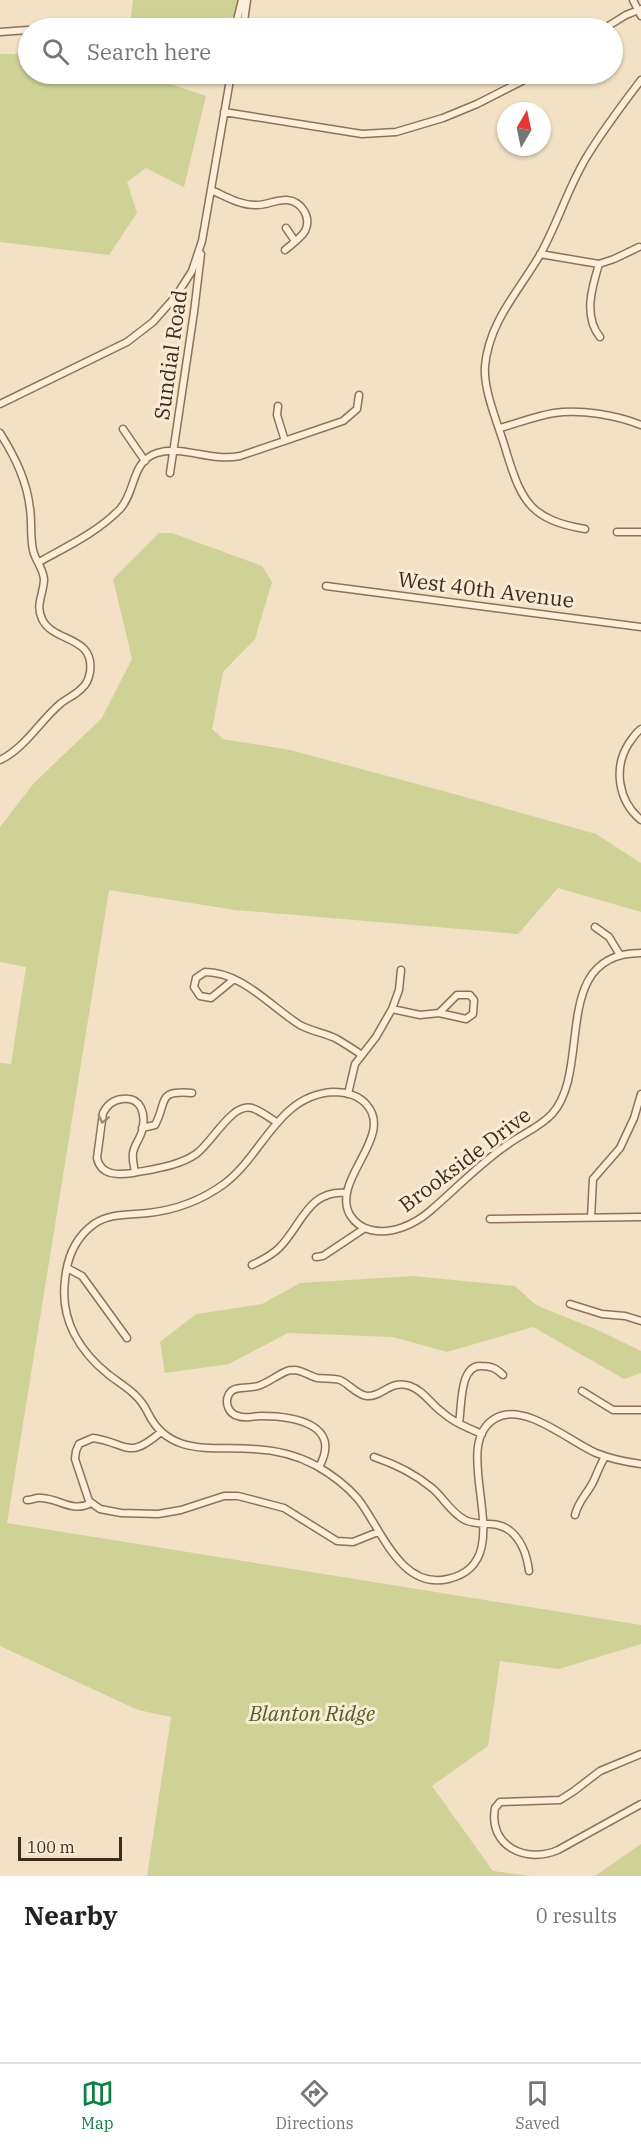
<!DOCTYPE html>
<html lang="en">
<head>
<meta charset="utf-8">
<style>
  body { margin:0; font-family:"IBM Plex Serif",serif; background:#f2f2f2; color:#222 }
  .compass { position:absolute; left:497px; top:102px; width:54px; height:54px; border-radius:50%; background:#fff; box-shadow:0 2px 4px #0004; rotate:9deg }
  .scale { position:absolute; left:18px; bottom:15px; width:104px; box-sizing:border-box; padding-left:6px; border:3px solid #3e2b1e; border-top:0; font-size:16px; line-height:21px; white-space:nowrap; color:#3e2b1e; -webkit-text-stroke:4px #f9ebd5; paint-order:stroke }
  .list { margin:0; padding:0; list-style:none }
  h2 { display:flex; justify-content:space-between; align-items:center; height:78px; margin:0; padding:0 24px; font-size:26px }
  h2 small { font-size:20px; font-weight:400; color:#767676 }
  .icon { flex:none; width:33px; height:33px; fill:none; stroke:currentColor; stroke-width:2; stroke-linecap:round; stroke-linejoin:round }
  .map { position:relative; flex:none; width:641px; height:1876px; overflow:hidden }
  .search { position:absolute; background:#fff; box-shadow:0 2px 4px #0004; left:18px; right:18px; top:18px; height:66px; display:flex; align-items:center; gap:15px; box-sizing:border-box; padding:0 21px; border-radius:33px; color:#767676; font-size:22px }
  .sheet { height:186px; background:#fff }
  nav { display:flex; justify-content:space-around; align-items:center; box-sizing:border-box; height:84px; border-top:2px solid #e0e0e0; background:#fff; font-size:16px; color:#767676 }
  nav a { display:grid; justify-items:center; gap:3px }
  nav .on { color:#0b8043 }
  .map>svg:first-child { display:block }
  .green { fill:#cfd297 }
  .lines { fill:none; stroke-linecap:round; stroke-linejoin:round }
  .street-casing { stroke:#8f7159; stroke-width:9 }
  .street { stroke:#fceed9; stroke-width:6 }
  .oneway { stroke:#9d8c7c }
  .labels { text-anchor:middle; stroke-width:6; stroke-linejoin:round; paint-order:stroke }
  .street-label { font-size:21px; fill:#3e2b1e; stroke:#f9ebd5 }
  .park-label { font-size:21px; font-style:italic; fill:#525c23; stroke:#f9ebd5 }
</style>
</head>
<body>
<div class="map">
<svg width="641" height="1876" viewBox="0 0 641 1876">
  <rect width="100%" height="100%" fill="#f2e1c4"/>
  <!-- green -->
  <path class="green" d="M133 0H240L235 15 226 21 130 24Z
    M0 54H28V74H141L206 96 184 187 146 168 127 182 137 213 109 255 0 242Z
    M159 533H172L262 566 272 582 255 639 223 672 212 729 223 739 290 750 458 795 596 834 641 863V912L558 888 518 934 235 910 109 890 7 1523 641 1625V1644L559 1669 500 1661 488 1746 432 1786 493 1871 531 1876H147L171 1717 138 1710 0 1646V1063L11 1064 26 967 0 962V827L34 783 102 718 132 659 113 579Z
    M413 1276 515 1286 536 1305 600 1331 641 1351V1373L624 1379 533 1327 447 1352 393 1337 288 1333 229 1364 165 1373 160 1342 196 1314 262 1304 300 1283Z
    M641 1844V1876H595Z"/>
  <g class="lines">
    <defs>
      <path id="street" d="M633 0 641 16
        M78 28 227 25 238 28
        M238 28 244 21 247 0
        M238 28 237 20 242 0
        M605 28 626 15 641 9
        M0 32 28 30
        M224 112 362 134 396 132 443 118 477 104 536 74
        M211 190C225 196 239 205 255 205 266 206 276 199 287 200 301 201 312 217 305 231 301 238 292 244 285 250
        M286 228 295 241
        M540 254 599 264C592 287 583 316 600 337
        M599 264 614 259 639 247
        M0 404 127 342 153 322 176 296 192 271 202 241 231 74
        M278 406 277 415 285 441
        M500 428C518 423 536 416 554 413 581 409 616 415 641 425
        M123 429 145 461
        M0 433C15 457 27 481 30 509 32 522 30 536 33 550 35 560 43 568 44 579 44 593 35 605 42 619 53 643 95 635 90 672 89 678 87 684 82 688 76 695 67 698 60 704 40 721 24 749 0 760
        M170 473 194 312 201 254
        M585 529C532 520 522 503 507 454 500 428 483 392 485 366 489 321 520 290 541 253 558 222 568 188 586 158 602 131 622 105 641 80
        M617 532H641
        M39 562C66 547 98 532 120 509 136 492 131 461 157 453 183 445 211 462 240 456L343 421 357 409 359 395
        M326 586 641 627
        M641 729C636 732 633 738 629 743 613 768 618 801 641 820
        M595 927 609 937 620 955
        M641 953C549 953 593 1069 552 1114 540 1127 522 1134 507 1145 479 1164 456 1189 430 1211 415 1224 392 1235 371 1230 362 1228 355 1223 350 1215 330 1180 396 1136 366 1104 358 1095 345 1092 333 1092 278 1095 263 1155 224 1184 202 1200 175 1210 148 1213 130 1215 110 1213 94 1224 76 1237 67 1258 65 1280 60 1319 79 1351 109 1375 125 1387 139 1394 148 1413 169 1457 213 1446 253 1449 275 1450 296 1455 315 1465 331 1474 346 1485 358 1499 381 1528 400 1590 448 1579 525 1562 444 1446 496 1418 525 1402 570 1442 596 1453 611 1459 626 1462 641 1464
        M233 980 211 998 200 996 194 987 196 978 205 972C242 972 271 1007 300 1025 311 1031 324 1033 335 1038 344 1043 353 1049 362 1055
        M392 1009 420 1015 439 1013 466 1019 473 1014 474 1000 470 995H457L439 1013
        M348 1094 355 1064 376 1037 392 1009 399 990 401 970
        M142 1128 155 1125C168 1101 156 1090 192 1093
        M135 1172C134 1166 132 1160 133 1153 134 1145 140 1139 142 1131 146 1115 142 1096 122 1099 113 1100 107 1105 103 1113L97 1158C101 1176 118 1175 133 1173 153 1169 179 1166 196 1154 213 1142 231 1103 252 1108 261 1111 269 1117 276 1122
        M591 1218 593 1179 620 1148 634 1118 641 1094
        M490 1219 641 1217
        M316 1257 323 1256 365 1228
        M252 1265C262 1260 271 1256 279 1248 302 1225 308 1189 347 1193
        M67 1268 82 1276 127 1338
        M570 1304 602 1314 625 1316 641 1321
        M582 1391 613 1410H641
        M459 1423C462 1407 459 1365 481 1366 491 1366 496 1368 503 1375
        M161 1432C127 1461 128 1443 93 1438L79 1444 76 1451 75 1459 89 1501 100 1509 121 1513 158 1514 181 1510 224 1496H238L284 1508 337 1541 353 1542 378 1532
        M374 1457C395 1464 415 1474 432 1488 444 1498 450 1512 465 1520 479 1527 496 1520 509 1530 522 1540 527 1555 529 1571
        M319 1467C343 1424 293 1416 261 1416 254 1416 245 1419 238 1416 229 1414 224 1403 229 1394 234 1385 249 1389 258 1386 268 1383 277 1375 287 1371 289 1370 292 1370 295 1370 303 1371 310 1376 317 1378 324 1379 332 1378 340 1380 349 1384 357 1395 367 1396 383 1397 390 1379 410 1386 424 1391 431 1404 442 1412 453 1422 468 1428 482 1434
        M27 1500C33 1500 36 1497 42 1498 60 1499 73 1513 91 1503
        M575 1515C578 1502 586 1495 592 1484 597 1475 599 1466 605 1457
        M641 1754 600 1771 574 1791 560 1800 500 1802 495 1808C488 1846 526 1864 558 1850L641 1804"/>
    </defs>
    <!-- street casing -->
    <use href="#street" class="street-casing"/>
    <!-- street -->
    <use href="#street" class="street"/>
  </g>
  <!-- one-way arrows -->
  <defs><path id="oneway-chevron" d="M-2-3.5L2.5 0L-2 3.5" fill="none" stroke-width="1.6" stroke-linecap="round" stroke-linejoin="round" transform="scale(1.5)"/></defs>
  <use class="oneway" href="#oneway-chevron" transform="translate(103 1119) rotate(104)"/>
  <g class="labels">
    <!-- street labels -->
    <g class="street-label">
      <text transform="translate(171 355) rotate(-82)" y="7">Sundial Road</text>
      <text transform="translate(486 590) rotate(7)" y="7">West 40th Avenue</text>
      <text transform="translate(465 1160) rotate(-37)" y="7">Brookside Drive</text>
    </g>
    <!-- park labels -->
    <g class="park-label">
      <text x="312" y="1721">Blanton Ridge</text>
    </g>
  </g>
</svg>
<svg class="compass" viewBox="-18 -18 36 36"><path d="M0-13l5 13h-10z" fill="#e53935"/><path d="M0 13l5-13h-10z" fill="#767676"/></svg>
<div class="scale">100 m</div>
<div class="search"><svg class="icon" aria-label="search" viewBox="0 0 24 24"><circle cx="10" cy="10" r="6"/><path d="M15 15l6 6"/></svg>Search here</div>
</div>
<section class="sheet">
<h2>Nearby<small>0 results</small></h2>
<ul class="list">
</ul>
</section>
<nav>
<a class="on"><svg class="icon" aria-label="map" viewBox="0 0 24 24"><path d="M3 6l6-2 6 2 6-2v14l-6 2-6-2-6 2zM9 4v14M15 6v14"/></svg>Map</a>
<a><svg class="icon" aria-label="directions" viewBox="0 0 24 24"><path d="M12 3l9 9-9 9-9-9zM9 14v-3h6M13 9l2 2-2 2"/></svg>Directions</a>
<a><svg class="icon" aria-label="saved" viewBox="0 0 24 24"><path d="M7 4h10v16l-5-4-5 4z"/></svg>Saved</a>
</nav>
</body>
</html>
